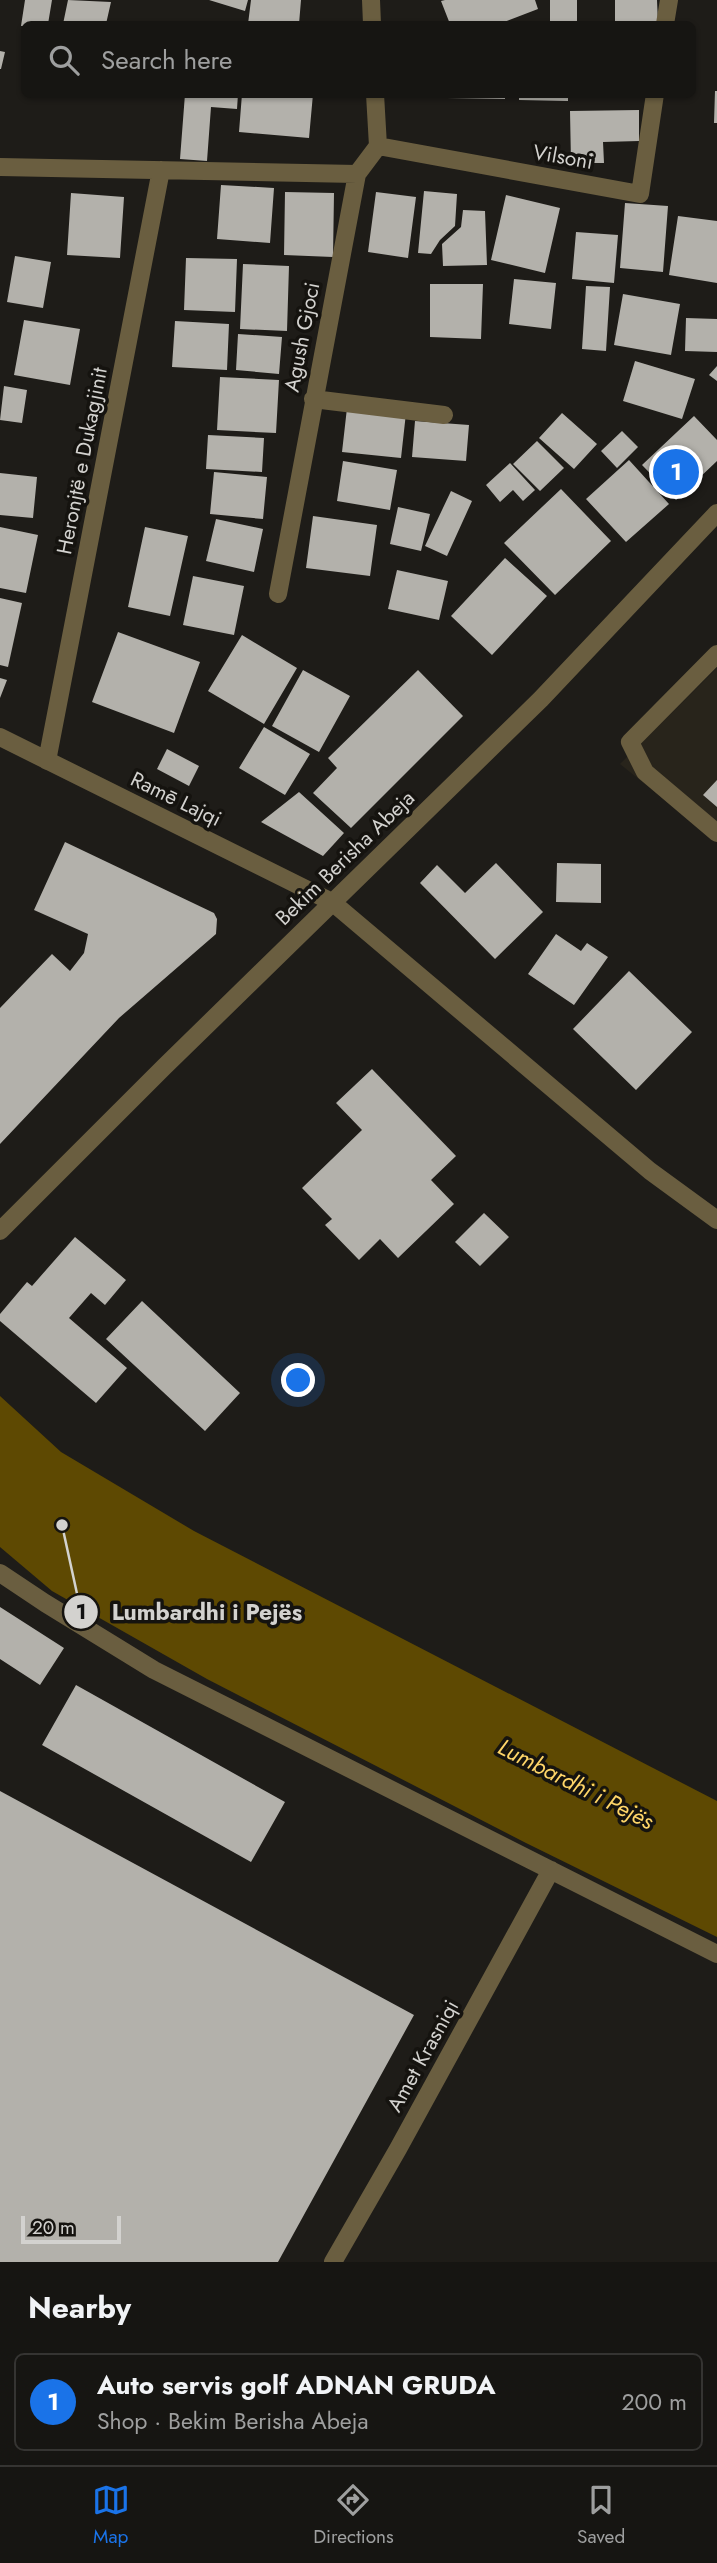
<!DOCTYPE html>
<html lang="en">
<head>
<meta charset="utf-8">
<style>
  body { margin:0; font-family:Jost,sans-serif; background:#232220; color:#f1f3f6 }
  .scale { position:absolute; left:21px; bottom:18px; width:100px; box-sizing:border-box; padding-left:7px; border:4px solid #d3d2cf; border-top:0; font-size:19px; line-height:24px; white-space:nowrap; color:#d3d2cf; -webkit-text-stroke:5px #15130f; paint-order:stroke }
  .you { position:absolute; left:299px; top:1381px; width:24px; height:24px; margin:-18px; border:5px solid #fff; border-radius:50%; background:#1a73e8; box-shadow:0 0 0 10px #1a73e833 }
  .badge { display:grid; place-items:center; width:46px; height:46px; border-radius:50%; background:#1a73e8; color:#fff; font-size:23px; font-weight:700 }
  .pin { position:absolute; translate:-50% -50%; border:4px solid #fff; box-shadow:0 2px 7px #0006 }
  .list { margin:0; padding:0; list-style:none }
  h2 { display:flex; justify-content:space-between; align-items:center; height:91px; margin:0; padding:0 28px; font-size:30px }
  h2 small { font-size:23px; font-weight:400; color:#9e9f9f }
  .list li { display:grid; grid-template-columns:46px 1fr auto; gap:21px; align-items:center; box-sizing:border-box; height:98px; margin:0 14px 14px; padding:0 14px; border:2px solid #353432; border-radius:10px }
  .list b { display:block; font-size:26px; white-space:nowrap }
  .list p { margin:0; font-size:23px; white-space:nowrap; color:#9e9f9f }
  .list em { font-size:23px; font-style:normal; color:#9e9f9f }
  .icon { flex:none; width:38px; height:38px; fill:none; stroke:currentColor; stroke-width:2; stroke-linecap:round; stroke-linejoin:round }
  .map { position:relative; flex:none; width:717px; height:2262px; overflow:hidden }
  .search { position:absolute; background:#161512; box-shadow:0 2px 5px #0004; left:21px; right:21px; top:21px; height:77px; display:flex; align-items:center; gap:18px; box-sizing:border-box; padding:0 24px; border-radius:10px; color:#9e9f9f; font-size:26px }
  .sheet { height:203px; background:#161512 }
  nav { display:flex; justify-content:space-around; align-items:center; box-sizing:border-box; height:98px; border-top:2px solid #353432; background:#161512; font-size:19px; color:#9e9f9f }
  nav a { display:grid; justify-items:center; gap:4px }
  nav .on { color:#1a73e8 }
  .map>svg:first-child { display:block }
  .built { fill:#28241b }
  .water { fill:#5e4902 }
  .building { fill:#b3b1ab }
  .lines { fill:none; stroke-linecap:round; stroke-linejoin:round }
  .minor { stroke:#6a5e40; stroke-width:18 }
  .labels { text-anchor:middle; stroke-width:7; stroke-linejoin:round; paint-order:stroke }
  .street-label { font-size:21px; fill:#d3d2cf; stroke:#15130f }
  .water-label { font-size:23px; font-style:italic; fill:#fed568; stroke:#15130f }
  .leader { fill:none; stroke:#d3d2cf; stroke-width:2.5 }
  .callout-dot { fill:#d3d2cf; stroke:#15130f; stroke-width:2.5 }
  .mark-label { font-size:21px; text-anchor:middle; font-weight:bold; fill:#111 }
  .callout-label { font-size:23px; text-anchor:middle; font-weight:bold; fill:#d3d2cf; stroke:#15130f; stroke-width:7; stroke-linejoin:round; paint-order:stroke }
</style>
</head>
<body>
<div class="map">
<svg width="717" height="2262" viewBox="0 0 717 2262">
  <rect width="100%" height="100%" fill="#1e1c18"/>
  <!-- built -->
  <path class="built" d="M717 668V842L620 764Z"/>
  <!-- water -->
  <path class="water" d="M0 1396 61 1452 194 1531 717 1801V1937L526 1843 207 1679 52 1591 0 1547Z"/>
  <!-- building -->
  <path class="building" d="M25 0H52L48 24 21 26Z
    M68 0 111 2 106 24H63Z
    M209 0H248L245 11Z
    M251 0H301L299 24H248Z
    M445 0H535L538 9 499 24H450L441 1Z
    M550 0H577V22H550Z
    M615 0H657L658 24H615Z
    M0 51 5 52 1 69H0Z
    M715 91H717V123H714Z
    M185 94H238L237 109 211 107 207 161 180 159Z
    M242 94H313L309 138 239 132Z
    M447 94H505V99L447 98Z
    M519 94H568V101L519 100Z
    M639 110V141L603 142 604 163H571L570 111Z
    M221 185 274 188 270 243 217 239Z
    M424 191 457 194 455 226 440 240 431 254 418 253Z
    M285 192 334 193 333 257 284 255Z
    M376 192 416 197 408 258 368 252Z
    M71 193 124 197 120 258 67 255Z
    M506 195 560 208 545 273 491 260Z
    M625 203 668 206 663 272 620 268Z
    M463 210 485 211 487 265 443 266 442 244 461 227Z
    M678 216 717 221V283L669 275Z
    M576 232 618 235 614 283 572 279Z
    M15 256 51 262 43 308 7 302Z
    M186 258 237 259 235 312 184 310Z
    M243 264 289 266 287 331 240 329Z
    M514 279 556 283 551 329 509 324Z
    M430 284H483L481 339 430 337Z
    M586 286 610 287 606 351 582 349Z
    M623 294 680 304 671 355 614 345Z
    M686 318 717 319V352L685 351Z
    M24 320 80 329 70 385 14 375Z
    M175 321 229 324 227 370 172 367Z
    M238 334 282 337 279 374 236 370Z
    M635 361 695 379 682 419 623 401Z
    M717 366V381L709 375Z
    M220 377 279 380 276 433 217 430Z
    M4 386 27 390 22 423 0 420Z
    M347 408 406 413 401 458 342 452Z
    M562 413 597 444 574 469 539 438Z
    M694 416 717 440V461L676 500 642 465Z
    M415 421 469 425 466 461 412 457Z
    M622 431 638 447 617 468 601 451Z
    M208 435 264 438 262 472 206 469Z
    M537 441 564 468 540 491 513 464Z
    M629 460 669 504 626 542 586 499Z
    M343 461 397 470 390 510 337 501Z
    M510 463 535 490 523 501 513 490 500 502 486 485Z
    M214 472 267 477 263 519 210 514Z
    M0 473 37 477 33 518 0 515Z
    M561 489 611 541 555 595 504 543Z
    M451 491 472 501 447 556 425 546Z
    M398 507 430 514 421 551 390 544Z
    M313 516 377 525 370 576 306 568Z
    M216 519 263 529 254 572 206 561Z
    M0 527 38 535 26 593 0 588Z
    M145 527 188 536 170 616 128 607Z
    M505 558 547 596 492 655 451 616Z
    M397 570 448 581 439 620 388 609Z
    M193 576 244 586 234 635 183 625Z
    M0 598 22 603 8 667 0 665Z
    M118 632 200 662 174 733 92 702Z
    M242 635 297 668 264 724 208 691Z
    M303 670 350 696 319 752 272 726Z
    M418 670 463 716 351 828 313 793 337 768 328 758Z
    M0 678 7 680 0 698Z
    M264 727 310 754 285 795 239 768Z
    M167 749 199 766 189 786 157 769Z
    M717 780V807L703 795Z
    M299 792 344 833 323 856 261 822Z
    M65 842 214 913 217 919 216 934 119 1018 0 1144V1008L52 954 70 971 84 953 88 934 34 910Z
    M496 863 543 912 495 959 420 883 437 865 465 893Z
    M557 863 601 864V903L556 902Z
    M556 934 581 951 587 943 608 957 574 1005 528 974Z
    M629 971 692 1032 636 1090 573 1029Z
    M372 1069 456 1156 431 1180 454 1204 398 1258 380 1239 359 1260 325 1225 332 1219 302 1188 362 1130 336 1103Z
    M484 1213 509 1237 480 1266 455 1242Z
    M75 1237 126 1280 105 1305 91 1293 69 1318 127 1368 96 1403 0 1321V1314L27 1282 32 1286Z
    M142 1301 240 1393 205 1431 106 1339Z
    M0 1607 64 1648 40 1685 0 1659Z
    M76 1685 285 1802 251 1862 42 1745Z
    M0 1791 414 2015 278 2262H0Z"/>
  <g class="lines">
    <!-- minor -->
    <path class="minor" d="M371 0 372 24
      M665 24 669 0
      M378 146 640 194 655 94
      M0 167 357 174
      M313 399 444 415
      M278 594 357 174 378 146 375 94
      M717 654 630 742 645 772 717 833
      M0 737 332 902 650 1171 717 1220
      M47 761 161 170
      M0 1231 164 1067 541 699 717 513
      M0 1573 45 1603 154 1670 717 1954
      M333 2262 398 2149 551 1870"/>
  </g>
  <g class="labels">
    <!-- street labels -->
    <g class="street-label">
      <text transform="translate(563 157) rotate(10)" y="7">Vilsoni</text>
      <text transform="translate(302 337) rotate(-79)" y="7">Agush Gjoci</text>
      <text transform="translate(82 461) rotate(-79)" y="7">Heronjtë e Dukagjinit</text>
      <text transform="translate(176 799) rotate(26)" y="7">Ramē Lajqi</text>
      <text transform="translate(345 858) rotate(-44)" y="7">Bekim Berisha Abeja</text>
      <text transform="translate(423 2056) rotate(-61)" y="7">Amet Krasniqi</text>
    </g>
    <!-- water labels -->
    <g class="water-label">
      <text transform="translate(576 1784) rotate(27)" y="8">Lumbardhi i Pejës</text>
    </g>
  </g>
  <!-- callouts -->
  <path class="leader" d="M62 1525L81 1612"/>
  <g class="callout-dot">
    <circle cx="62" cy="1525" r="7"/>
    <circle cx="81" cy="1612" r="18"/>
  </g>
  <g class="mark-label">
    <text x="81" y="1619">1</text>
  </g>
  <g class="callout-label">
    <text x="207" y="1620">Lumbardhi i Pejës</text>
  </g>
</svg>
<div class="scale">20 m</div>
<div class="you"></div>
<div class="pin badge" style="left:676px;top:472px">1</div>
<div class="search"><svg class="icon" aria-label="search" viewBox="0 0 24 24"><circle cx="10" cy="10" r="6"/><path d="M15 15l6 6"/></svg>Search here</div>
</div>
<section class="sheet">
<h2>Nearby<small></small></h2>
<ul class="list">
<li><span class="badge">1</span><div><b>Auto servis golf ADNAN GRUDA</b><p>Shop · Bekim Berisha Abeja</p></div><em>200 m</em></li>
</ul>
</section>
<nav>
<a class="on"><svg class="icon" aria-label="map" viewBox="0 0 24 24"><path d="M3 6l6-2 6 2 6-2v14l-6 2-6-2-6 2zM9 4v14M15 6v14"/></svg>Map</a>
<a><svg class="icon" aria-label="directions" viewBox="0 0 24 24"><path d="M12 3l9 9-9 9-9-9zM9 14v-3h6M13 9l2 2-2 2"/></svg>Directions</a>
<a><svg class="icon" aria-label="saved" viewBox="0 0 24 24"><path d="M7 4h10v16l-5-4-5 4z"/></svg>Saved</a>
</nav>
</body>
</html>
